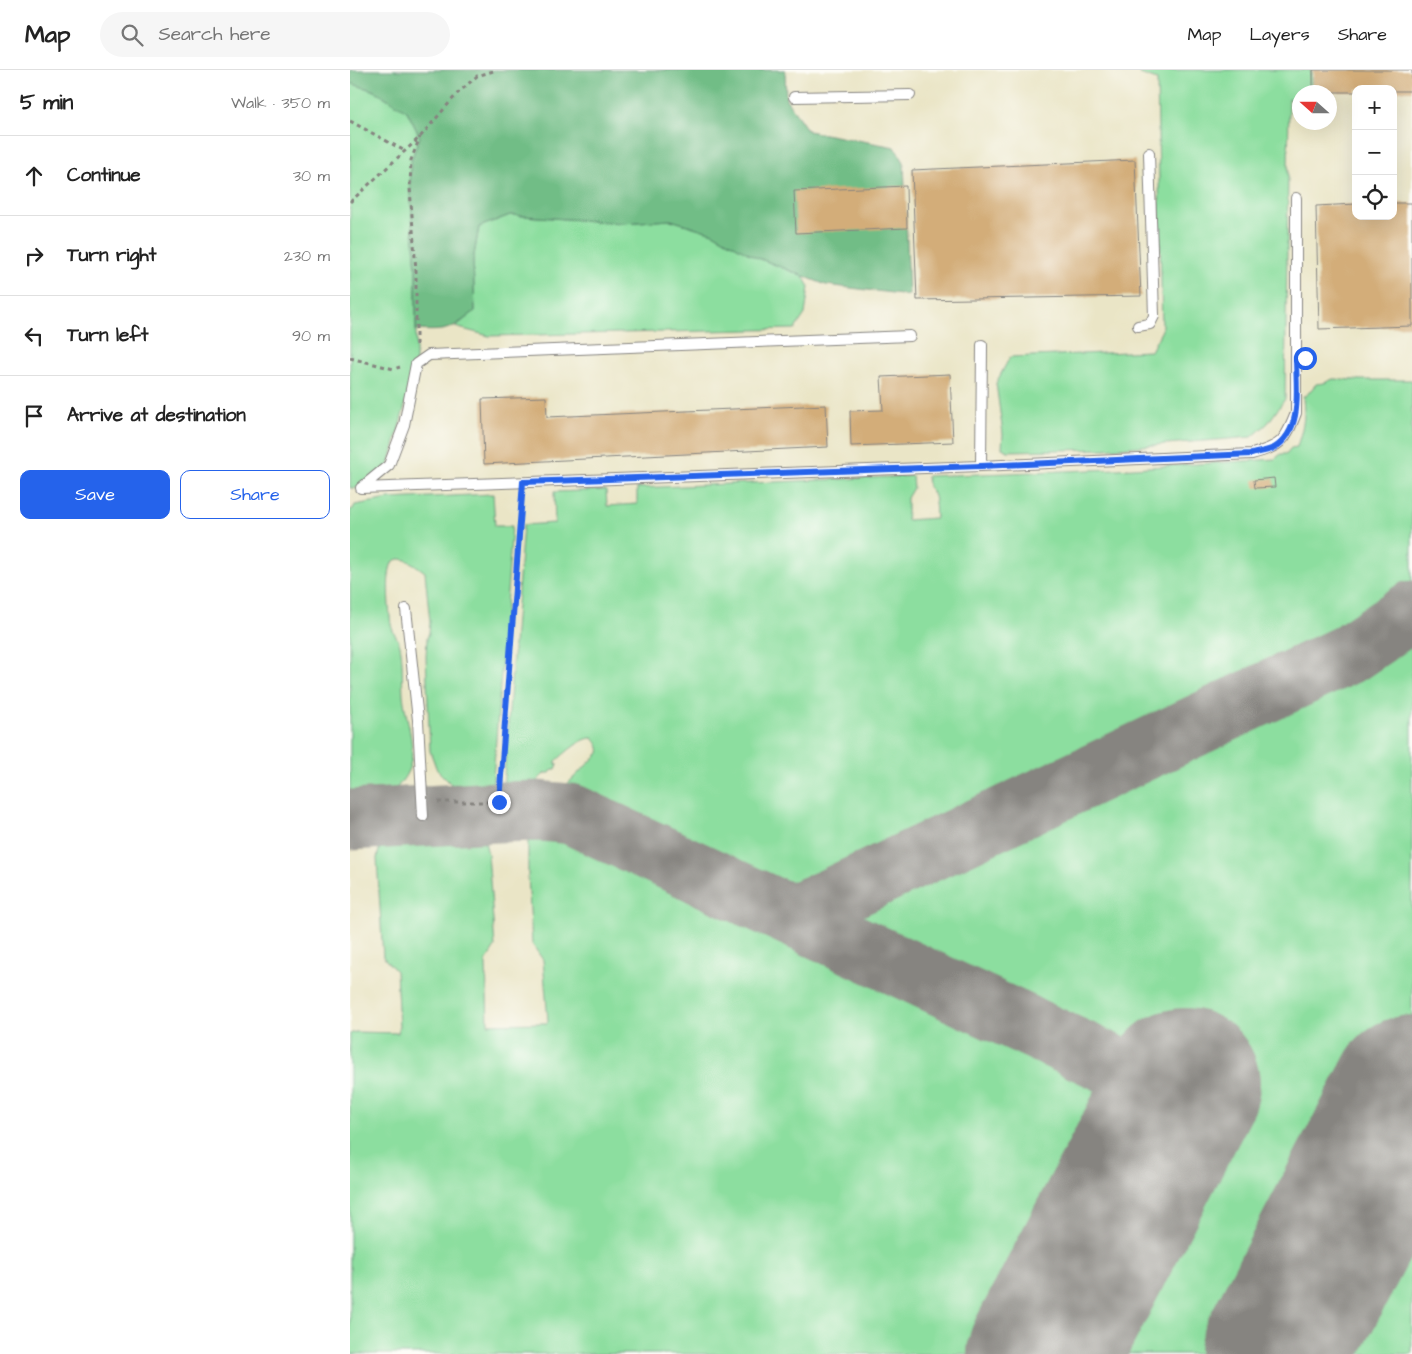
<!DOCTYPE html>
<html lang="en">
<head>
<meta charset="utf-8">
<style>
  body { margin:0; font-family:"Architects Daughter",sans-serif; background:#f6f6f6; color:#222 }
  .controls { position:absolute; right:15px; top:15px; display:grid; overflow:hidden; border-radius:10px; box-shadow:0 5px 20px #0002 }
  .controls button { width:45px; height:45px; display:grid; place-items:center; padding:0; border:0; border-bottom:1px solid #e0e0e0; background:#fff; color:#222; font:25px sans-serif }
  .compass { position:absolute; left:942px; top:15px; width:45px; height:45px; border-radius:50%; background:#fff; box-shadow:0 5px 20px #0002; rotate:291deg }
  .stop { position:absolute; width:15px; height:15px; margin:-11px; border:4px solid #2563eb; border-radius:50%; background:#fff }
  .stop.end { background:#2563eb; border-color:#fff; box-shadow:0 1px 5px #0008 }
  .list { margin:0; padding:0; list-style:none }
  h2 { display:flex; justify-content:space-between; align-items:center; height:65px; margin:0; padding:0 20px; font-size:21px }
  h2 small { font-size:16px; font-weight:400; color:#767676 }
  .list li { display:grid; grid-template-columns:32px 1fr auto; gap:15px; align-items:center; box-sizing:border-box; height:80px; padding:0 20px; border-top:1px solid #e0e0e0 }
  .list b { display:block; font-size:19px; white-space:nowrap }
  .list em { font-size:16px; font-style:normal; color:#767676 }
  .actions { display:flex; gap:10px; padding:15px 20px }
  .actions a { flex:1; padding:11px 0; border:1px solid #2563eb; border-radius:10px; text-align:center; font-size:18px; color:#2563eb }
  .actions .main { background:#2563eb; color:#fff }
  .icon { flex:none; width:28px; height:28px; fill:none; stroke:currentColor; stroke-width:2; stroke-linecap:round; stroke-linejoin:round }
  .map { position:relative; flex:none; width:1062px; height:1284px; overflow:hidden }
  header { display:flex; align-items:center; gap:30px; box-sizing:border-box; height:70px; padding:0 25px; background:#fff; border-bottom:1px solid #e0e0e0 }
  header strong { font-size:24px }
  nav { display:flex; gap:28px; margin-inline-start:auto; font-size:18px }
  .search { width:350px; height:45px; background:#f6f6f6; display:flex; align-items:center; gap:12px; box-sizing:border-box; padding:0 18px; border-radius:28px; color:#767676; font-size:19px }
  main { display:flex }
  aside { flex:1; background:#fff }
  .map>svg:first-child { display:block }
  .green { fill:#8cde9f; stroke:#57806d }
  .forest { fill:#71bd86; stroke:#4a7060 }
  .lines { fill:none; stroke-linecap:round; stroke-linejoin:round }
  .taxiway { stroke:#868480; stroke-width:61 }
  .runway { stroke:#868480; stroke-width:152 }
  .building { fill:#d3ad79 }
  .service-casing { stroke:#868480; stroke-width:12 }
  .path { stroke:#868480; stroke-width:3; stroke-dasharray:4 4; stroke-linecap:butt }
  .service { stroke:#fff; stroke-width:10 }
  .route { stroke:#2563eb; stroke-width:6 }
</style>
</head>
<body>
<header>
<strong>Map</strong>
<div class="search"><svg class="icon" aria-label="search" viewBox="0 0 24 24"><circle cx="10" cy="10" r="6"/><path d="M15 15l6 6"/></svg>Search here</div>
<nav><a>Map</a><a>Layers</a><a>Share</a></nav>
</header>
<main>
<aside>
<h2>5 min<small>Walk · 350 m</small></h2>
<ul class="list">
<li><svg class="icon" aria-label="ahead" viewBox="0 0 24 24"><path d="M12 20V5M6 11l6-6 6 6"/></svg><div><b>Continue</b></div><em>30 m</em></li>
<li><svg class="icon" aria-label="right" viewBox="0 0 24 24"><path d="M7 20v-9h11M14 6l5 5-5 5"/></svg><div><b>Turn right</b></div><em>230 m</em></li>
<li><svg class="icon" aria-label="left" viewBox="0 0 24 24"><path d="M17 20v-9H6M10 6l-5 5 5 5"/></svg><div><b>Turn left</b></div><em>90 m</em></li>
<li><svg class="icon" aria-label="arrive" viewBox="0 0 24 24"><path d="M6 21V4h12l-3 4 3 4H6"/></svg><div><b>Arrive at destination</b></div></li>
</ul>
<div class="actions"><a class="main">Save</a><a>Share</a></div>
</aside>
<div class="map">
<svg width="1062" height="1284" viewBox="0 0 1062 1284">
  <rect width="100%" height="100%" fill="#fdfcf7"/>
  <filter id="ink" filterUnits="userSpaceOnUse"><feTurbulence type="fractalNoise" baseFrequency=".02" numOctaves="2"/><feDisplacementMap in="SourceGraphic" scale="10" xChannelSelector="R" yChannelSelector="G"/><feConvolveMatrix kernelMatrix="1 2 1 2 8 2 1 2 1" color-interpolation-filters="sRGB"/></filter>
  <filter id="wash" filterUnits="userSpaceOnUse"><feTurbulence type="fractalNoise" baseFrequency=".0096" numOctaves="4" result="noise"/><feDisplacementMap in="SourceGraphic" scale="20" xChannelSelector="R" yChannelSelector="G"/><feGaussianBlur stdDeviation="1.12" result="paint"/><feColorMatrix in="noise" values="0 0 0 0 0 0 0 0 0 0 0 0 0 0 0 0 0 1.4 0 .05"/><feComposite in="paint" operator="in"/></filter>
  <g filter="url(#wash)">
    <rect width="100%" height="100%" fill="#eae5c6"/>
    <!-- green -->
    <path class="green" d="M787 0H961V22H949V28L939 29 935 329 918 353 902 367 755 379 658 381 652 378 653 364 646 313 660 287 801 281 812 260 807 10 790 4Z
      M0 13 25 21 57 41 70 67 61 90 60 118 66 201V294L39 395 11 418H0Z
      M160 145 272 153 321 150 363 163 403 186 453 206 459 217 455 244 445 259 139 266 105 257 125 241 123 191 129 157Z
      M983 309 1005 310H1062V1284H772L884 1071V1065L894 1046 893 1041 208 726V723L249 683C251 677 246 672 243 668 232 667 214 684 206 691V694H208L206 699H203L200 703H195L172 726 155 728 156 723 153 722 173 455 205 453 204 422 256 420 257 436 287 434V418L562 406 563 418 557 428V450L586 448C585 438 587 424 578 417L577 406 768 399 925 389 931 384H936L941 378 947 377C950 366 954 355 954 343 954 337 953 332 953 326H956L966 314 974 313Z
      M143 424 145 456H162L142 722H138L137 725H134L130 730H120L100 713 87 700 80 681 76 587 77 568 79 563 80 552 75 502C68 497 53 484 44 491 35 497 39 543 41 554 42 562 48 568 50 575 53 588 52 610 53 625 55 644 62 663 62 682 62 705 45 721 28 735L24 737 0 738V440L3 439 5 435 39 429Z
      M189 750H203L218 753 382 834 606 937 612 941 664 962 759 1008 686 1160 620 1284H0V964L5 962 48 963 49 957 46 901 33 887 32 871 27 788 31 772 38 759 44 757 122 755 134 768 138 784 145 877 136 891V896L138 954 197 953 198 951 193 890 182 874 178 806V766L181 761 189 754Z"/>
    <!-- forest -->
    <path class="forest" d="M0 0H435L436 29 458 61 545 77 554 92 559 225 476 215 403 186 363 163 321 150 272 153 160 145 129 157 123 191 125 241C101 260 97 262 66 260V201L60 118 61 90 70 67 57 41 25 21 0 13Z"/>
    <g class="lines">
      <!-- taxiway -->
      <path class="taxiway" d="M0 750 148 742 189 741 221 744 801 1013C818 1023 817 1041 811 1057
        M426 838C445 846 460 837 477 830L1000 583 1062 541"/>
      <!-- runway -->
      <path class="runway" d="M693 1284 834 1014
        M925 1284 1062 1021"/>
    </g>
    <g id="blocks">
      <!-- building -->
      <path class="building" d="M963 0H1062V21H1043V19H1006V22H963Z
        M785 90 791 226 567 230 562 100Z
        M556 116 557 158 446 163 444 121Z
        M1043 133H1062V256L969 259 966 136 1006 134V146H1043Z
        M600 304 603 372 501 376 500 341 533 340 531 307Z
        M196 327 197 347 476 335 478 377 134 394 132 329Z
        M924 408 925 417 905 418 904 410Z"/>
    </g>
  </g>
  <g filter="url(#ink)">
    <use href="#blocks" fill-opacity="0" stroke="#868480" stroke-width="1"/>
    <g class="lines">
      <defs>
        <path id="service" d="M444 27 560 25
          M788 256 800 254 804 246 799 83
          M631 396 632 275
          M11 418 631 396 902 384C931 376 935 372 946 343V128
          M11 418 39 395 54 355 66 294 79 285 560 266
          M56 539 68 650 73 746"/>
      </defs>
      <!-- service casing -->
      <use href="#service" class="service-casing"/>
      <!-- path -->
      <path class="path" d="M0 51 55 81
        M0 132 70 67 107 24 127 6 147 0
        M66 275V201L60 118 61 90 70 67
        M0 288 44 299 50 297
        M88 732H149
        M148 742 172 428"/>
      <!-- service -->
      <use href="#service" class="service"/>
    </g>
  </g>
  <g class="lines" filter="url(#ink)">
    <!-- route -->
    <path class="route" d="M149 732 173 412 631 396 902 384C908 382 918 381 924 378 954 360 946 317 946 288H955"/>
  </g>
</svg>
<div class="controls">
<button>+</button>
<button>−</button>
<button><svg class="icon" aria-label="locate" viewBox="0 0 24 24"><circle cx="12" cy="12" r="6"/><path d="M12 2v4M12 18v4M2 12h4M18 12h4"/></svg></button>
</div>
<svg class="compass" viewBox="-18 -18 36 36"><path d="M0-13l5 13h-10z" fill="#e53935"/><path d="M0 13l5-13h-10z" fill="#767676"/></svg>
<div class="stop" style="left:955px;top:288px"></div>
<div class="stop end" style="left:149px;top:732px"></div>
</div>
</main>
</body>
</html>
